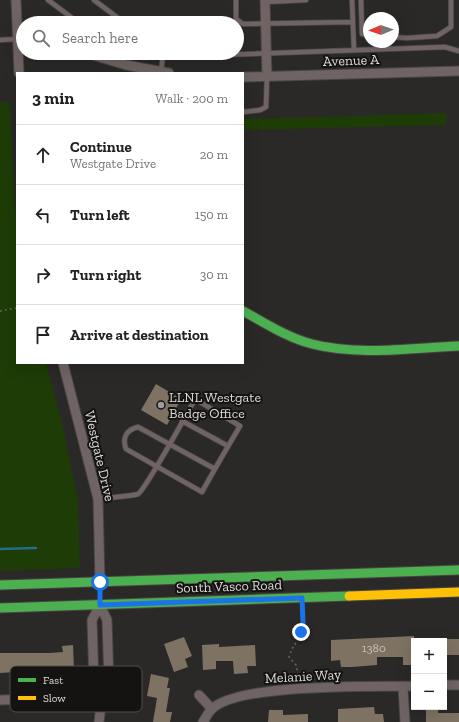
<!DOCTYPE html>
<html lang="en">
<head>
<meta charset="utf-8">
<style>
  body { margin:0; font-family:"Zilla Slab",serif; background:#f2f2f2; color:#222 }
  .controls { position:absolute; right:12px; bottom:12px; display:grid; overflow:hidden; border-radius:0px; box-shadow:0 4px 16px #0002 }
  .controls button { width:36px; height:36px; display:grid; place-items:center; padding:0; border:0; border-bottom:1px solid #e0e0e0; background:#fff; color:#222; font:20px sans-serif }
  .compass { position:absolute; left:363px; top:12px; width:36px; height:36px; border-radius:50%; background:#fff; box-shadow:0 4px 16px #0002; rotate:268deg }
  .stop { position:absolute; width:12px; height:12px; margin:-9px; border:3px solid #1a73e8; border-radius:50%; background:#fff }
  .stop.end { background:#1a73e8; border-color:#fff; box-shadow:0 1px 4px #0008 }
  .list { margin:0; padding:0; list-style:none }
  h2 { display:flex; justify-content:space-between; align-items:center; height:52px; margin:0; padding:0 16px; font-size:17px }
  h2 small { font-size:13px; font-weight:400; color:#767676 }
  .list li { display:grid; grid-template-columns:26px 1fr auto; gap:12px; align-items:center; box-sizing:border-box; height:60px; padding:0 16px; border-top:1px solid #e0e0e0 }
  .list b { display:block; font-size:15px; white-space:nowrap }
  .list p { margin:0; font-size:13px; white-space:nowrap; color:#767676 }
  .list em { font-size:13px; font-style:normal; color:#767676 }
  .icon { flex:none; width:22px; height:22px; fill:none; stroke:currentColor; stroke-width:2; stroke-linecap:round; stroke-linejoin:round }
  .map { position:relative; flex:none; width:459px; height:722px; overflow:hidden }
  .search { position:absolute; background:#fff; box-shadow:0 4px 16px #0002; left:16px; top:16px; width:228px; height:44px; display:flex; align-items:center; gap:10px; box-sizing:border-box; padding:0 14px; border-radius:22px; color:#767676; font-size:15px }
  .panel { position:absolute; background:#fff; box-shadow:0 4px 16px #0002; left:16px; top:72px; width:228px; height:292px; border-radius:0px }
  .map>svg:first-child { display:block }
  .green { fill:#1d3c06 }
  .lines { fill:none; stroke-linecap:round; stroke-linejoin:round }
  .stream { stroke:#216e8a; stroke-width:2.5 }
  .building { fill:#7e7362 }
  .lane-casing { stroke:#474544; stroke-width:6 }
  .street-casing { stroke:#474544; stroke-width:11 }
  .fast-casing { stroke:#474544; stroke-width:11 }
  .slow-casing { stroke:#474544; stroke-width:11 }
  .path { stroke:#6b6463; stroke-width:1.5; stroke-dasharray:2 3; stroke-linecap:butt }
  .lane { stroke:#6f6463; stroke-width:4.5 }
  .street { stroke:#6f6463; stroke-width:9 }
  .fast { stroke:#4caf50; stroke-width:9 }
  .slow { stroke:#ffc107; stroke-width:9 }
  .route { stroke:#1a73e8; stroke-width:5 }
  .poi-dot { fill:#9f9d9b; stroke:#141311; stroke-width:1.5 }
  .labels { text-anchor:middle; stroke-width:4; stroke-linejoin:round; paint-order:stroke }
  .number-label { font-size:12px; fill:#c5c1bb }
  .street-label { font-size:14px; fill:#dddbd9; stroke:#141311 }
  .poi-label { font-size:14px; fill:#dddbd9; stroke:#141311; text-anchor:start }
  .key { fill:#141311; stroke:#504f4d; stroke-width:1 }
  .key-label { font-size:11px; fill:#dddbd9 }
</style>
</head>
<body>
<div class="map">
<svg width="459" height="722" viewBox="0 0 459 722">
  <rect width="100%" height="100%" fill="#2b2927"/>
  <!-- green -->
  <path class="green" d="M0 102H10V104L17 242V363H46L64 432 78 501 80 568 0 571Z
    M446 113V125L243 130V119Z"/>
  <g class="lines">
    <!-- stream -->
    <path class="stream" d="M0 549 36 548"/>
  </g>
  <!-- building -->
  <path class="building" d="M156 384 181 399 167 425 141 410Z
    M414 636V665H403V657H377V665L352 667H341L340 660 331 661V640Z
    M184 637 192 656 185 659 188 667 174 672 164 644Z
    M444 639H459V655H444Z
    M219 644V647L255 645 256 666H247L248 673 234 674 233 661H216V669L203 670 202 645Z
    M73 645 74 670H65V677H30V671L0 673V653H50L63 652 62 646Z
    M151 674 169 678 167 688H170L166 712H172L170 722H153L157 698 147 696Z
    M374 707 375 714H383L384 722H338V709Z
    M426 707H438V713H459V722H426Z
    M269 710H283V715L308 714V722H268Z"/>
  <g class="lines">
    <defs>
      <path id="lane" d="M48 0 79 23
        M94 0 122 21V23
        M236 0V19L243 24 353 22
        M352 0 354 50
        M361 0 362 34 369 35
        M265 2 306 0
        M393 37 407 38 437 36 451 27V0
        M0 40 17 39
        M203 53 219 55 445 47 459 51
        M161 73 163 53
        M243 112 260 110 266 107 267 77
        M182 421 228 446
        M98 499C108 497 128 497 138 494 145 490 188 412 195 399L240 426C227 448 214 470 202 492L126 449C122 438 126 430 138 427L215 469"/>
      <path id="street" d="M16 0 19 73
        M265 0 267 77
        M86 53 126 65 169 73
        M243 77 459 71
        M63 363 98 499 100 582
        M100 605 92 620 94 683 102 697
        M444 685H459
        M403 687 405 722
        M199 695 212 709
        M0 700 102 697
        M99 722 102 697 109 683 107 620 100 605
        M203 722C206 718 208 712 212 709 238 683 373 687 414 686"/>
      <path id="fast" d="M243 311C265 323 288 338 312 344 359 356 411 348 459 346
        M0 585 459 570
        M0 608 349 596"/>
      <path id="slow" d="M349 596 459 592"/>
    </defs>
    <!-- lane casing -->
    <use href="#lane" class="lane-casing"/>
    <!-- street casing -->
    <use href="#street" class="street-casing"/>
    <!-- fast casing -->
    <use href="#fast" class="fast-casing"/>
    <!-- slow casing -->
    <use href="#slow" class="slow-casing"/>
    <!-- path -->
    <path class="path" d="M0 311 17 308
      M299 680 296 665 289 657C291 650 294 646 298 639 303 629 303 619 302 607"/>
    <!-- lane -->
    <use href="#lane" class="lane"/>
    <!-- street -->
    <use href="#street" class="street"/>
    <!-- fast -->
    <use href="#fast" class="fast"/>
    <!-- slow -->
    <use href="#slow" class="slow"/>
  </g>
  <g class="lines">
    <!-- route -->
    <path class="route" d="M100 582V605L302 598 303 623 301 632"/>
  </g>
  <!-- markers -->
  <circle class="poi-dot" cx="161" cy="405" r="4"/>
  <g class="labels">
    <!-- number labels -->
    <g class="number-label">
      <text x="374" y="652">1380</text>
    </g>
    <!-- street labels -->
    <g class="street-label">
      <text transform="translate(351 60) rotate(-2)" y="5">Avenue A</text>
      <text transform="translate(100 456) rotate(77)" y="5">Westgate Drive</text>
      <text transform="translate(229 586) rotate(-2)" y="5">South Vasco Road</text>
      <text transform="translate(303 676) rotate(-3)" y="5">Melanie Way</text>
    </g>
    <!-- poi labels -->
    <g class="poi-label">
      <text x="169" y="402">LLNL Westgate<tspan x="169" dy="16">Badge Office</tspan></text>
    </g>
  </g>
  <!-- legend -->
  <rect x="10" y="666" width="132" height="46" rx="6" class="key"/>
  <rect x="18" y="678" width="18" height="4" fill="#4caf50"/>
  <rect x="18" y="696" width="18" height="4" fill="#ffc107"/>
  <g class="key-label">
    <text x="43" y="684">Fast</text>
    <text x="43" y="702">Slow</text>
  </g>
</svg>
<div class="controls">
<button>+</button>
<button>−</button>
</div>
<svg class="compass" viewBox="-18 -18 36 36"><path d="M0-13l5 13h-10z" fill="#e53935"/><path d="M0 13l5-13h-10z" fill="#767676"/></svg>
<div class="stop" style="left:100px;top:582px"></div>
<div class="stop end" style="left:301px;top:632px"></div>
<div class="search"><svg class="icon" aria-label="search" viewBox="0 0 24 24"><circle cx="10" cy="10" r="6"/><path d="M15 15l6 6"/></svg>Search here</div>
<section class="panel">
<h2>3 min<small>Walk · 200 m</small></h2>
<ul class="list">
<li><svg class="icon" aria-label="ahead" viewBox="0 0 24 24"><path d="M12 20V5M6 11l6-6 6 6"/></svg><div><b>Continue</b><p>Westgate Drive</p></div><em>20 m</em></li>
<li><svg class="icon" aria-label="left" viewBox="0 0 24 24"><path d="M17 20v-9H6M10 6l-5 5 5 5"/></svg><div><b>Turn left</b></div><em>150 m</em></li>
<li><svg class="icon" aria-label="right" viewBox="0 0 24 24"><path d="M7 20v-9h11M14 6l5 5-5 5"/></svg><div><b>Turn right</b></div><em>30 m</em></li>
<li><svg class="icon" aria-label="arrive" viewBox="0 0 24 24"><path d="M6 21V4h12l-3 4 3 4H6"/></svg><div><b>Arrive at destination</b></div></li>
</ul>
</section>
</div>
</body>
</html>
